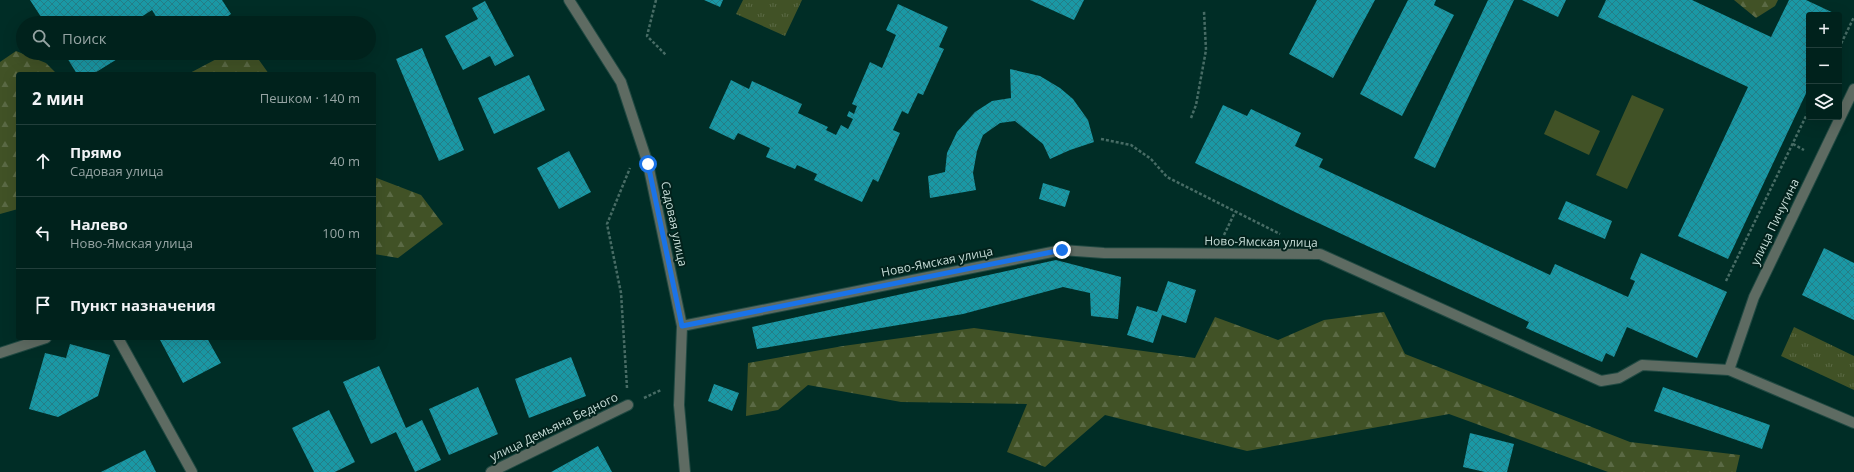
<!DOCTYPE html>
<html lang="ru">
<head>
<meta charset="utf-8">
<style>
  body { margin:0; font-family:"Open Sans",sans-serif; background:#0e2f29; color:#f1f3f6 }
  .controls { position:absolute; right:12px; top:12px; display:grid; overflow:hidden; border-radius:4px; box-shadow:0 4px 16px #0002 }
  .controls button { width:36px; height:36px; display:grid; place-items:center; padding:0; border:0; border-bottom:1px solid #223f3b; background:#00221c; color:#f1f3f6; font:20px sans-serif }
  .stop { position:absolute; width:12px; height:12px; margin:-9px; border:3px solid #1a73e8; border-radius:50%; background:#fff }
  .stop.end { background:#1a73e8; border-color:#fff; box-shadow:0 1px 4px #0008 }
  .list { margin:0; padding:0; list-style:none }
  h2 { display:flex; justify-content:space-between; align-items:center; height:52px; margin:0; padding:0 16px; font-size:17px }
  h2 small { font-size:13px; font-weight:400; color:#95a4a3 }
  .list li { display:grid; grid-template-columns:26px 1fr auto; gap:12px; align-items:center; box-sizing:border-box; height:72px; padding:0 16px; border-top:1px solid #223f3b }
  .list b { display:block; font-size:15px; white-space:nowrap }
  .list p { margin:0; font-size:13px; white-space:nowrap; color:#95a4a3 }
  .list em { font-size:13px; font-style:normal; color:#95a4a3 }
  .icon { flex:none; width:22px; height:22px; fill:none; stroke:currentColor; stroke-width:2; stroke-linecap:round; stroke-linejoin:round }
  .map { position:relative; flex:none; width:1854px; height:472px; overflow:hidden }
  .search { position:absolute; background:#00221c; box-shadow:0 4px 16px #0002; left:16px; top:16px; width:360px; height:44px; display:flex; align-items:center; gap:10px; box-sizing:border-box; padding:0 14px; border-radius:22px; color:#95a4a3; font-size:15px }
  .panel { position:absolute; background:#00221c; box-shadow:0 4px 16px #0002; left:16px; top:72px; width:360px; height:268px; border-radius:4px }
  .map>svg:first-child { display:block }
  .forest { fill:url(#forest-firs) }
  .park { fill:url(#park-tufts) }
  .pitch { fill:#415226 }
  .building { fill:url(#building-cross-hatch) }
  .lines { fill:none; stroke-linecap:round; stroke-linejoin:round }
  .minor-casing { stroke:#204942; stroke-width:12 }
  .path { stroke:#476c65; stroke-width:2.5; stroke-dasharray:3 2; stroke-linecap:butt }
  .minor { stroke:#5e6b62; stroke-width:10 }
  .route { stroke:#1a73e8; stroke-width:5 }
  .labels { text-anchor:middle; stroke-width:4; stroke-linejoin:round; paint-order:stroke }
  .street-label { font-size:12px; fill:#c6dcd7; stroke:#02221c }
</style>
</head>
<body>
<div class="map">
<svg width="1854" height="472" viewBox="0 0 1854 472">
  <defs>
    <pattern id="forest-firs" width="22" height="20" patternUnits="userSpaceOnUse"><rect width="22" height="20" fill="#415226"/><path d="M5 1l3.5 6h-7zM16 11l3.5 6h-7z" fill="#5b6a45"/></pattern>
    <pattern id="park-tufts" width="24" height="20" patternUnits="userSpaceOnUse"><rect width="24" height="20" fill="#415226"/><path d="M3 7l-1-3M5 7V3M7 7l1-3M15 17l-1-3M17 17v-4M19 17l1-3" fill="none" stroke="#5b6a45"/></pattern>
    <pattern id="building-cross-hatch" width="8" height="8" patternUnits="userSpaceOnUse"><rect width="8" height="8" fill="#1a98a5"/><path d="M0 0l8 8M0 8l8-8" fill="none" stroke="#247e87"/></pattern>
  </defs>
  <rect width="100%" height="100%" fill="#002d26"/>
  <!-- forest -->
  <path class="forest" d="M1734 0H1778L1775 6 1756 18Z
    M16 51 46 63 57 74H18V209L0 214V62Z
    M237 53H254L269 74H188L224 55Z
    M374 177 421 195 443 224 398 258 374 254Z
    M1384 312 1405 354 1630 442 1740 455 1736 472H1608L1449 414 1247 451 1105 415 1045 467 1007 452 1027 404 901 402 808 385 778 410 746 416 748 363 843 346 974 328 1195 358 1215 317 1278 340 1324 320Z"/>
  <!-- park -->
  <path class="park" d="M743 0H802L785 36 736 14Z
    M1794 327 1854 356V390L1781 356Z"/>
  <!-- pitch -->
  <path class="pitch" d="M1632 95 1664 109 1627 189 1596 175Z
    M1555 110 1600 131 1589 155 1544 134Z"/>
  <!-- building -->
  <path class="building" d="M30 0H222L231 14 218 23H160L152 10 132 23H45Z
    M704 0H723L720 7Z
    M1030 0H1084L1074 20Z
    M1317 0H1375L1333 78 1289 54Z
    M1408 0H1436L1434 5 1454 15 1402 116 1360 94Z
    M1488 0H1514L1435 168 1414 158Z
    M1522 0H1566L1558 17Z
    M1606 0H1692L1771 37 1789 0H1806L1838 15H1809V87L1728 259 1678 236 1748 87 1598 17Z
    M485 1 514 56 495 66 490 56 463 70 445 36 478 19 472 8Z
    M898 4 948 27 939 47 944 49 923 95 918 93 908 114 902 111 893 130 900 133 878 182 873 179 862 202 814 180 817 174 797 165 795 169 766 157 770 148 738 133 734 140 709 128 731 80 749 89 752 81 802 104 798 113 828 127 826 130 836 135 841 125 848 129 853 119 847 116 849 111 854 114 857 106 852 104 870 62 882 68 896 35 886 30Z
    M422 48 464 150 439 161 396 59Z
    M64 53H127L93 74H77Z
    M1010 69 1040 76 1060 88 1073 99 1088 120 1094 142 1070 150 1050 159 1043 144 1015 121 1000 123 983 135 977 151 973 173 976 190 930 198 928 176 945 172 947 153 957 132 975 112 992 101 1011 98Z
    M529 75 545 110 494 134 478 98Z
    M1223 105 1247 116 1251 109 1301 133 1295 146 1323 159 1319 167 1550 275 1555 264 1628 297 1635 281 1630 279 1641 253 1727 292 1697 358 1627 327 1614 357 1606 353 1602 362 1526 328 1529 322 1297 213 1195 163Z
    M569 151 591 192 559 209 537 168Z
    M1043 183 1070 191 1065 207 1039 199Z
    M1566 201 1612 221 1605 239 1558 219Z
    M1824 248 1854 263V320L1802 295Z
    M1056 260 1121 277 1118 319 1091 316 1090 293 1063 287 963 314 757 349 752 327Z
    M1168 281 1196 290 1186 323 1162 315 1153 343 1127 335 1137 306 1157 312Z
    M159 338H207L221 363 183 383Z
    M70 344 110 355 98 396 58 417 29 409 45 353 66 358Z
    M571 357 586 396 529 418 515 379Z
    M379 366 406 428 422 420 441 460 415 472 396 432 371 444 343 382Z
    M714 384 739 393 732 411 708 401Z
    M478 387 498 434 449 455 429 409Z
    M1663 387 1770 425 1762 449 1654 411Z
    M329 410 355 462 335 472H314L292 428Z
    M1470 433 1514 444 1507 472H1485L1463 467Z
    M598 446 612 472H551Z
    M145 450 156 472H101Z"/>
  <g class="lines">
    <defs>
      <path id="minor" d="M569 0 621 82 648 164 682 326 679 405 685 472
        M682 326 1062 250 1104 253 1320 254 1601 381 1619 378 1642 365 1729 370 1854 423
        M118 338 192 472
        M0 353 46 338
        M1729 370 1754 297 1854 89
        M491 472 628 405"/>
    </defs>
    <!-- minor casing -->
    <use href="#minor" class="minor-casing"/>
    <!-- path -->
    <path class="path" d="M656 0 647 36 666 55
      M1839 48 1854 17
      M1191 118 1196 105 1206 50 1204 11
      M1101 139 1131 145 1151 159 1167 177 1280 234
      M1793 144 1804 150
      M1224 235 1235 212
      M1726 281 1809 110
      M627 388 621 293 607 224 630 168
      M644 398 661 390"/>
    <!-- minor -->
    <use href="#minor" class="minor"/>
  </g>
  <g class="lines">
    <!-- route -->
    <path class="route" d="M648 164 682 326 1062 250"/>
  </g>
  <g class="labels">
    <!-- street labels -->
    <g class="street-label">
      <text transform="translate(1775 222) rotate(-64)" y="4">улица Пичугина</text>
      <text transform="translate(674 224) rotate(78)" y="4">Садовая улица</text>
      <text transform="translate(1261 242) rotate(1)" y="4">Ново-Ямская улица</text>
      <text transform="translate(937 262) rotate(-11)" y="4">Ново-Ямская улица</text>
      <text transform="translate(554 427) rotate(-26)" y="4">улица Демьяна Бедного</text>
    </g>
  </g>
</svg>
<div class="controls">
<button>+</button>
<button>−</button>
<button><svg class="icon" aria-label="layers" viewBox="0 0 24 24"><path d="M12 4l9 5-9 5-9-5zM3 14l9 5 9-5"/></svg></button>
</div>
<div class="stop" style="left:648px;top:164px"></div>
<div class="stop end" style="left:1062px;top:250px"></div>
<div class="search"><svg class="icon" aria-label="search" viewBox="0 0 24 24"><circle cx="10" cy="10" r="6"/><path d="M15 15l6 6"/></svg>Поиск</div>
<section class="panel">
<h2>2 мин<small>Пешком · 140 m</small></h2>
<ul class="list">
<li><svg class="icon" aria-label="ahead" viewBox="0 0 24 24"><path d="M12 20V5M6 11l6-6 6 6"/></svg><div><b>Прямо</b><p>Садовая улица</p></div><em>40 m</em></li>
<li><svg class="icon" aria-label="left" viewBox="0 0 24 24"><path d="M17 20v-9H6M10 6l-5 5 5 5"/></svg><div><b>Налево</b><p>Ново-Ямская улица</p></div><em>100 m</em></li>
<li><svg class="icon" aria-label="arrive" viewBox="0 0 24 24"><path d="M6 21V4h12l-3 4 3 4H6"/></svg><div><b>Пункт назначения</b></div></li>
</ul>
</section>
</div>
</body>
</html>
